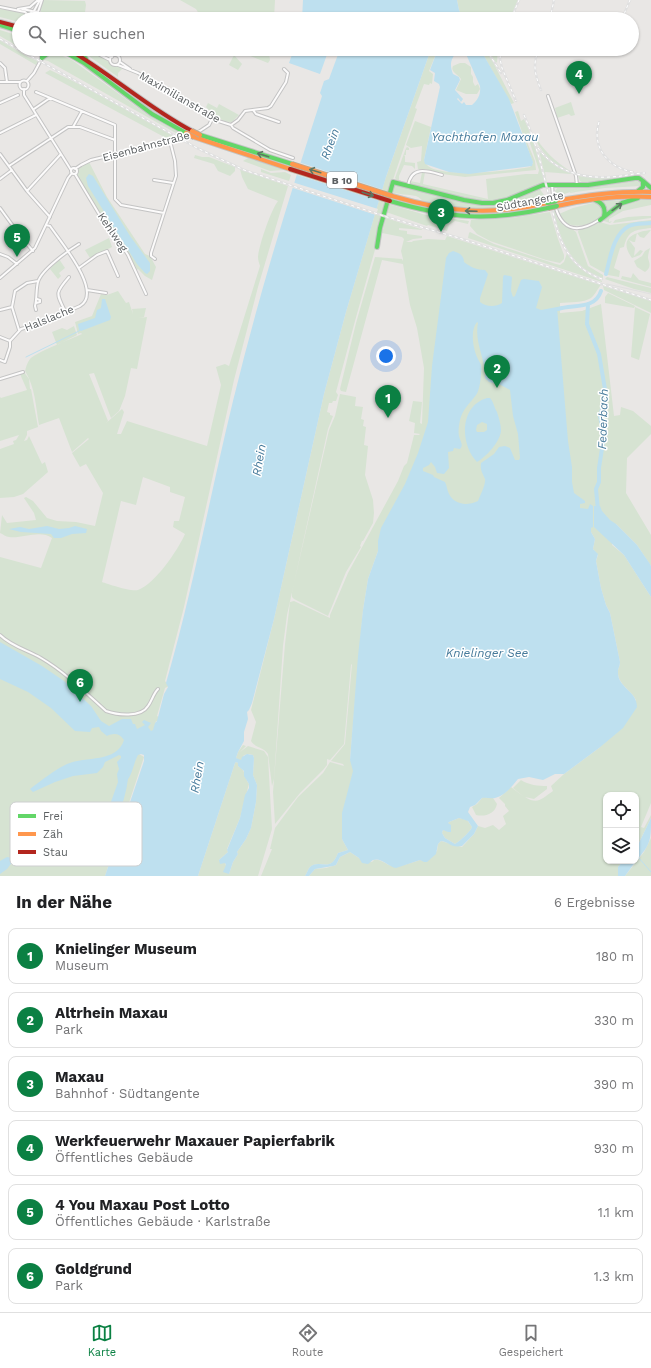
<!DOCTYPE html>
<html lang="de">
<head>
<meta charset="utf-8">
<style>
  body { margin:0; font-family:"Work Sans",sans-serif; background:#f2f2f2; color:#202124 }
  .controls { position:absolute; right:12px; bottom:12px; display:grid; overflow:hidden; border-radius:8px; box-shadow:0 1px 3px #0004 }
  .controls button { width:36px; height:36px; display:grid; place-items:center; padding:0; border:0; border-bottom:1px solid #e0e0e0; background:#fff; color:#202124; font:20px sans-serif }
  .you { position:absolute; left:386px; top:356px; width:14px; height:14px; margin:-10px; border:3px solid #fff; border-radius:50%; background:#1a73e8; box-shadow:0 0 0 6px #1a73e833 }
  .badge { display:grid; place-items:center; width:26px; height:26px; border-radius:50%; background:#0b8043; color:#fff; font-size:13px; font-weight:700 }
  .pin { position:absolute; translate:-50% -33px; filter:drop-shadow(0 1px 2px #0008) }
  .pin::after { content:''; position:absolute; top:21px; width:14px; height:12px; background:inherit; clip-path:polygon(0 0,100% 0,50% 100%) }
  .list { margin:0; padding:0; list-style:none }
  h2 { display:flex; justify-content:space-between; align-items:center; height:52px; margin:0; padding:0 16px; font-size:17px }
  h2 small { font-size:13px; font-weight:400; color:#757577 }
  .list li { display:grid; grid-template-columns:26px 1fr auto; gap:12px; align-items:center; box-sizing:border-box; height:56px; margin:0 8px 8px; padding:0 8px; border:1px solid #e0e0e0; border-radius:8px }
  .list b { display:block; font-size:15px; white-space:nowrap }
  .list p { margin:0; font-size:13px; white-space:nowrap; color:#757577 }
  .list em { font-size:13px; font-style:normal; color:#757577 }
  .icon { flex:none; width:22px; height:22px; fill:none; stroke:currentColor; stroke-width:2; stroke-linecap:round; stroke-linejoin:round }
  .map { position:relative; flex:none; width:651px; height:876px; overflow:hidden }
  .search { position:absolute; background:#fff; box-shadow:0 1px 3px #0004; left:12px; right:12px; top:12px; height:44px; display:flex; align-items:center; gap:10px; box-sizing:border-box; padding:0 14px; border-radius:22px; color:#757577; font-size:15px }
  .sheet { height:436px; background:#fff }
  nav { display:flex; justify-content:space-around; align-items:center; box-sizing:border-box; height:56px; border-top:1px solid #e0e0e0; background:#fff; font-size:11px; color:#757577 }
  nav a { display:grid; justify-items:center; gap:2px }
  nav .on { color:#0b8043 }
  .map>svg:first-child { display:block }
  .green { fill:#d6e3d2; fill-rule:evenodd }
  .water { fill:#bee0ef; fill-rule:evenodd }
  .pier { fill:#e9e7e5 }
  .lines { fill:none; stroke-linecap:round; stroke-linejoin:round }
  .stream { stroke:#bee0ef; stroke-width:1 }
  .river { stroke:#bee0ef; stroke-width:4 }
  .street-casing { stroke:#c4c4c4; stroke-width:4 }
  .fast-casing { stroke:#c3c4c4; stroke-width:6 }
  .slow-casing { stroke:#c3c4c4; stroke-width:6 }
  .jam-casing { stroke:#c3c4c4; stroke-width:6 }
  .street { stroke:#fcfbfb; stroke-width:2 }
  .fast { stroke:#63d668; stroke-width:4 }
  .slow { stroke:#ff974d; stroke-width:4 }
  .jam { stroke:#b3261e; stroke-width:4 }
  .tram { stroke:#e0e0e0; stroke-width:1 }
  .rail-casing { stroke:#e0e0e0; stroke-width:2.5 }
  .rail { stroke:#fff; stroke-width:1; stroke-dasharray:3; stroke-linecap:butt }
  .fast-bridge-casing { stroke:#bbab97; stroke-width:6; stroke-linecap:butt }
  .slow-bridge-casing { stroke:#bbab97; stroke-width:6; stroke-linecap:butt }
  .jam-bridge-casing { stroke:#bbab97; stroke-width:6; stroke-linecap:butt }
  .fast-bridge { stroke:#63d668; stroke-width:4 }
  .slow-bridge { stroke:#ff974d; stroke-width:4 }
  .jam-bridge { stroke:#b3261e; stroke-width:4 }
  .oneway { stroke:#5d7762 }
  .labels { text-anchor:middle; stroke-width:3; stroke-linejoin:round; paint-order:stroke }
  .shield { fill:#fff; stroke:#8c8f90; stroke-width:1 }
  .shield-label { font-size:10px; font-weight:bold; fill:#5b5f61 }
  .street-label { font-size:11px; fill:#5b5f61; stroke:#fff }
  .water-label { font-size:12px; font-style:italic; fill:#477b9b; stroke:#fff }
  .key { fill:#fff; stroke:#cecfd0; stroke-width:1 }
  .key-label { font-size:11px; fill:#5b5f61 }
</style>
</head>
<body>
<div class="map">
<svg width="651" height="876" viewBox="0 0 651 876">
  <rect width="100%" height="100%" fill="#e9e7e5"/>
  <!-- green -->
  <path class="green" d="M43 0 85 1 86 5 84 19H64L54 14 42 13 40 10Z
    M180 0H275L274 19H202L196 9Z
    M457 0H518L510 19H463L459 10Z
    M0 9 24 13 27 15V19H19V22L0 17Z
    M0 30 19 36V47L0 36Z
    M0 40 28 57 38 61 36 65 0 44Z
    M79 49H91L100 56 107 60 112 66 121 67V68L122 69 118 73V77Z
    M233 49H265V51L269 53 270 60 268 63Z
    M431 49H438L429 71 433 74 432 84 430 83 429 85 424 84 415 108 417 109 383 209 378 229 376 246 355 321 336 392 338 395 336 401H333L332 403H329L327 412 330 413V415L333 416 328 429 287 615 283 646 274 779 272 786 268 754C264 747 255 748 251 741L256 722 251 710 274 619 324 394 346 312 385 180Z
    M480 49H498L497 62 494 64 514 103 511 104Z
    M56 53 72 60 148 115 183 135H181L174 132 64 70 48 61 44 60 46 57Z
    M234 55 242 64 238 70 229 65Z
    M460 63H465L471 67V74L473 77V82L475 86 478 84 480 89 477 94H466L456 90 461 79C458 74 450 72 453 66Z
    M50 70 83 86 176 137 166 138 45 73Z
    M571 102 575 115 571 116 569 114 557 118 555 108Z
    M208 103 217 108 219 104 239 115 232 122C223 123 212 114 206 107Z
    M518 111 521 121 524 119 534 141 546 184 530 188 505 199 481 202 410 185V181L420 183 422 172H425L423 184 488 199 486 179 526 174H538L539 170 529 140 527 142 535 161 536 170 465 177 442 174 425 169H418L417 162 421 161 422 146 411 148 406 145 415 121 431 127 424 160C425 162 426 164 428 166 443 178 510 171 530 167L533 163 515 112Z
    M532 132C544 151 554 161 572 172 552 166 540 151 532 132Z
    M407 147 409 148V150H406V155H404L405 156V162L415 163V169L412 166 404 165 399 176V180L406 183 397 180 395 178 406 148Z
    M539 151 555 165 572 174 545 172 547 184Z
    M195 155 202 157H209L235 167V171L230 176 218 171 214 164 194 158Z
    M248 158 284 170 270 171 243 161Z
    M89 162 107 197 145 254 150 256 156 267 152 280 145 276 138 269 137 270 128 253 110 226 108 225 77 175 78 169Z
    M240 169 288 186 258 287 234 380 184 607 165 681 169 686 165 688 157 716 159 717 158 721H156L153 732 139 754 144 757 105 876H0V557L41 568 52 538C40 529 22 539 9 537 6 537 3 534 0 533L2 515 7 523 36 520 34 513 24 498 26 497 33 501 47 518 57 521 76 522 95 526 103 493 86 464 80 467 72 453 89 439 88 438 72 452 59 418 39 425C36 408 35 386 25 371 26 367 27 363 30 359 37 352 71 339 82 334L81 333 78 334 75 322 92 316 101 294 107 295 118 291 126 303 129 302 133 314 132 309 146 308 144 317 139 318 147 317 137 369 131 368 125 396 119 411 111 418 94 373 89 374 108 421 105 424 122 409 124 412 117 434H121L127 421 207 446 221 385 216 367 225 364 229 366 260 266C259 263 258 260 258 257 259 245 271 210 278 201L248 189 242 177ZM143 477 170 487V492L185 497 179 521H174L173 527 185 534C178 550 155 584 138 590 131 592 108 584 102 582L121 501 136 505Z
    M261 169 271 173 285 172 291 175 289 181 261 172Z
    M578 176 600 178H612L608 182 586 184 580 181Z
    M636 179 641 182V186L605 188 568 193 589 186 614 184Z
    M393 185H397C423 191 470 207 495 203 510 201 525 193 539 188L547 199C507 209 464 213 424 201 421 200 419 197 416 196 408 194 399 195 391 192Z
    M558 187H586L555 197V191Z
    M627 200 624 201 606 215 602 201Z
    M635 200H651V205L623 211 609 219V222L612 221 610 223 604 221V219L623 204Z
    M597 202 602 205 603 213C596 224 576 230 565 222 562 220 561 217 559 214L573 208Z
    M388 204 426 215 469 221 468 224 455 221 449 225 447 231 428 225 427 226 386 212Z
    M548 205 544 207C512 213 474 220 442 212L493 214 517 211Z
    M555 210C558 227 567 223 576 232L588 266 603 275V279C569 265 562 243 553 211Z
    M550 212 558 239 564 255V259L560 263 546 260 490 241 477 234 470 226 471 220 512 218Z
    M643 216H651V218L613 223 615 220 628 217Z
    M386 218 424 230 399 228V230L407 231V234L422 236V238L413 239 406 242H412L413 241 428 239 445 240 447 236 601 285C597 289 596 294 591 298 584 303 569 302 560 303V313L582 311 601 304 614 416 620 415 621 407 633 411 651 426V434L627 458 626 493 651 535V566L637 545 616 524 612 545 624 555 651 597V803L641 827 644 828 651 815V818L636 849V795H606V861H623L618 867V876H309L315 869 326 868 336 865 340 857 350 852 359 858 372 862 374 860C380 859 384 863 389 865 399 868 410 863 420 860L423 861 437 851 438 844 441 841 462 847 474 834 478 826 485 828 493 825 499 830 506 824 503 816 509 811 505 806V804L499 798 511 787 524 797 513 788 521 780C528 785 539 786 547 786V789L534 799 525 797C538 805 541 799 553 791L551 786 564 774 599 748 636 700C631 690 617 684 618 671 618 668 620 666 620 662L610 613 606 605 601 588 596 561 598 555 593 549 595 539 591 532V528L378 541V551L368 579 363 610 350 759 354 769 342 831V839L348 850 338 853C330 874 321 858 310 867 308 869 307 873 305 876H261L272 849H270L275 828 298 797 323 773 330 762 344 766 343 764 331 761 345 744 352 664 351 665 344 744 330 760 327 759V765L323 770 300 793 275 824 273 792 285 644 290 602 294 601 330 618V615L348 573 398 481 404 466 407 463 414 435H419L420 434 414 433 415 423 409 421 413 401 422 402 420 423 422 424 424 368 417 328 410 305 403 264 382 260 346 392 341 391 340 389 356 323 375 257 402 259V261L403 259 401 251 404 239 402 237 382 233Z
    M651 220V228C635 230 628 230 624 247L620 248 614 268 620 271 619 277 608 275 590 265 578 232 579 229 592 226 600 222 610 225Z
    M651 230 644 238 640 237 637 233 635 242H633L629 240 635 248 634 256 640 250 643 251 640 255 632 258C618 239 633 232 651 230Z
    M470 232 494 244 556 264 560 265 564 262 567 253C577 266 587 274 602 281V282L468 238 469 233Z
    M109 238 112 247 90 258 85 250Z
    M650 248C649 251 648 255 648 258 650 264 651 268 645 272L637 267 634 261 642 256 645 251Z
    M59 259 65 268 59 273 61 276 58 279 50 269Z
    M633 273 639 280 651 283V287L621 279 622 276 631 278Z
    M607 277 651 288V293L634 289 605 279Z
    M603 286 651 301V313L604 290Z
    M608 293 635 306 634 308 605 303V297Z
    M635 307 650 314 639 360 631 357Z
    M74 326 77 335 57 345 52 332 62 328 67 330Z
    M24 372 29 379 30 389H31L38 427 27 431V435L24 441 27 440 29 436 42 464 45 462 48 472 23 494 14 497 0 498V449L14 444 13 441 16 440 19 435 0 441V397L1 398 27 390 20 374Z
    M340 394 356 397 355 406 363 407 361 419 364 420 363 426 366 427 364 445 368 446 365 475 373 500 374 513 373 523 363 541H362L360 546 361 547 346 572 328 616 294 599 292 597V592L329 430 335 416Z
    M243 745 246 746 240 752 248 746 264 751 268 757 272 829 258 876H198L235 763 236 762 238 763V766C246 770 244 777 249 784L240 818 227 849 228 852 219 860 225 863 229 874 233 862 238 854 237 852 246 839 251 828 256 802 257 785 253 775 254 758 253 755 249 754 244 755 241 761 236 758 238 752Z
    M484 797 493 798 497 804C495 814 485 817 476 815L472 807 477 804 482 798Z
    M459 818 467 820 472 827C471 831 459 842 455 844L445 838 442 833 443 830 451 832 448 823 449 822Z
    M651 838V876H625L644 852Z"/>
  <!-- water -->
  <path class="water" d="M303 0H457L459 10 463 19H351L352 15 350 14 346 15 342 19H302Z
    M294 49H329L320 74 289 63Z
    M340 49H431L386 177 346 312 324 394 274 619 252 703 249 710 247 712 248 719 244 732V741L238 752 236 758 241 760 242 757 247 754 253 755 254 758 253 775 257 785 256 802 251 828 246 839 237 852 238 854 233 862 229 874 223 872 226 865 225 863 220 864 219 860 228 852 227 850 240 818 245 795 249 788V784L244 776V771L238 766V763L236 762 235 763 198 876H105L144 761V755L141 754 138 755C134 762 132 775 128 779 125 804 112 833 102 855L87 861 74 857 40 854 18 862 13 854C17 853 21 852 26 851 46 846 67 841 88 848L94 844H96V841L100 839 102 836 101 830 118 782 117 774 119 769 117 762 121 758V756L119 755 105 762 103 767 97 773 73 776 55 782 33 792 30 789C42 780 54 770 67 764 86 756 117 763 124 740 119 733 114 733 107 736L101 731 99 727 92 728 90 732 75 731 51 708 28 692 0 679V642L42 666 64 681 91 706 101 721 109 726 122 719H131L133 724H135L137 729 145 725 142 722 144 720 151 723 148 727 151 731 153 730 155 723 157 721 164 694 168 687 166 683C193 590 210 495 233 401 258 298 289 197 322 96L320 93 324 81 329 79Z
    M438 49H480L509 99 533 162 532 166 469 174 449 172 425 164 424 160 440 87 439 84 434 81 435 73 430 70ZM458 51H462L466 54 480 86C481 94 478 100 472 105H466L464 102 462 104 457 99 458 98 461 102 463 99 455 90 460 80 459 77 453 74C449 64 451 58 458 51Z
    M89 174 93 176 130 236 150 263V271L147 274 145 273 137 264 88 186 86 178Z
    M453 251C459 253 464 255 464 262 470 267 477 270 485 270L488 274 480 298V302C486 307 496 307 502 303L503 277 504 275 510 276 512 277 511 291 513 297 515 296 521 280 524 279 539 281 542 287 536 308 541 310 557 307 568 441 572 467V482L574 493 585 501V503L580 504V508L588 509 590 504 593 506V527L591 528V532L595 539 593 549 598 554 596 561 601 588 606 605 610 613 620 662C620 666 618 668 618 671 617 688 637 690 637 707L623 728 599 748 564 774H555L543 780 529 777 518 779C512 786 505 796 495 798 491 799 486 797 482 798L475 805 470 807 468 812 478 826 474 834 462 846C450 848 450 842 441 841L438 844 436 854 427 862H424L420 860 396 868C389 867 381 857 373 860 371 861 370 863 368 864L362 863 359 858 350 852 340 857 336 865 333 866 315 869 309 876H305C307 873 308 869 310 867 320 858 330 874 338 853L348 850 342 839V813L353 771 350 760 358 656 363 610 368 579 378 551V541L381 528 405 484 418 453 428 422 432 366 446 258 449 253ZM477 322 478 323C474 343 486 359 485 378L489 382 499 384 510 390 513 416 518 434 520 458 519 460H515L510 448 505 446 499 447 494 454 481 463C480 470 482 472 485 479 486 484 480 496 478 501 467 506 455 505 449 494 447 490 447 486 445 482L434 477 433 475 423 471V468L429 465 431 462 435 467 437 473 444 474 449 468 448 452 453 451 454 448 460 449C464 445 460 441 459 436 458 431 459 425 460 420 462 410 470 403 476 395 480 391 482 371 481 365 480 362 478 360 477 357 473 348 470 330 477 322ZM459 818 468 821 472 827C471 831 459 842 455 844L445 838 442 833 443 830 448 832H451V825L448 823 449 822Z
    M102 299H105L111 317 110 320 81 331 79 330 78 324 95 318 97 310 101 308Z
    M487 398H490C494 403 494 407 497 412 499 418 501 425 501 431 500 442 486 457 477 462 460 445 459 406 487 398ZM482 422 487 424V430L484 432H477L476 430 477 425Z
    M594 506H600L602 511 610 520 616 524 637 545 650 564 651 566V597L624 555 594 527Z
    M47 526 59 529 69 528 75 526 87 529 86 533 72 534 61 538H54L51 534 21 532 9 529 20 527 29 529Z
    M651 818C651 840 651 844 636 861V849Z
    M7 857 12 858 13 861 7 869 0 874V861Z
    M623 861H636L625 876H618V867Z"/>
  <!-- pier -->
  <path class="pier" d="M298 162 384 190 380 201 294 174Z
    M292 182 378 209 376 215 290 187Z"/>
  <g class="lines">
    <!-- stream -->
    <path class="stream" d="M26 357 79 331 81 329
      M638 857 651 872"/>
    <!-- river -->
    <path class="river" d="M606 274C610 259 613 234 629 226 635 223 644 224 651 223
      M588 304 587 324 599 354 606 395 600 416 604 436 599 468V482L596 489 598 510
      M558 309C573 304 595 310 601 291
      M13 858 14 857"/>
    <defs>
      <path id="street" d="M0 7 25 12 29 16
        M18 9 30 7 38 0
        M22 9 32 11
        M34 11 40 0
        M38 12 42 0
        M40 14 56 15 62 19
        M29 17 32 11 38 12
        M41 18 48 16 60 19
        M93 49 100 55 110 60
        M99 53 112 57
        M110 60a5 5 0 1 1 10 0a5 5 0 1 1-10 0Z
        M120 62 130 69
        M0 63 5 68 7 82
        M118 65 138 73 209 114 212 119 231 125 233 128 270 150 293 158
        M19.5 85a4.5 4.5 0 1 1 9 0a4.5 4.5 0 1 1-9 0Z
        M27 81 34 73 42 58
        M0 82H20
        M24 89V95L71 170
        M36 92 115 125V199L121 205 164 213
        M548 96 576 176 577 185
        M0 103 18 95
        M34 109 50 98
        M253 110 256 114 279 122
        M231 125 238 120 245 111 268 108 271 106 286 82 288 73 284 69
        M73 127 82 111
        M0 133 36 115
        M0 154 27 191 50 217
        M9 166 68 127H80L115 140
        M71 171a3 3 0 1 1 6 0a3 3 0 1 1-6 0Z
        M75 169 81 165 91 160 179 139 200 131 209 125 212 119
        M75 174 105 224 114 233 128 255 146 294
        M0 179 12 170
        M154 180 173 183
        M552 185C554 216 565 242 599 220
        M408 186C411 165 428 171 442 175
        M27 191 61 154
        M0 208 21 237 33 251
        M0 254 8 257 17 264
        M155 259 151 256V253L176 176 175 161 170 141
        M79 268 97 255 107 251 118 276
        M0 278 35 248 68 178 72 173
        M87 290 106 293
        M36 303 40 302V300L37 299
        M0 310 12 307
        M36 310 35 306C37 298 36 289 38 282 41 270 69 250 79 244
        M65 311C56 293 55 293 69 277
        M19 330 12 307 15 291 27 283 38 281
        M0 337 10 341
        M10 341 21 329 41 323 80 306C104 292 59 240 50 226L46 225
        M0 360 5 362 10 347V341
        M0 379 23 372
        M0 635C11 646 27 650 41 658 65 672 85 692 106 711 117 715 141 718 148 706 152 701 153 694 158 689"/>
      <path id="fast" d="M29 19 30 18
        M0 25 19 31
        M60 49 84 63 152 114 186 133
        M78 49 86 59
        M42 57 43 49
        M42 58 51 51H62
        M200 135 292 164
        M643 181 651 188
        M638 191 643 187V181
        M595 200C603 203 606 208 604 216
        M390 201C449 218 488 222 548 208
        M600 220 622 203 638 198
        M377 247 380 228 393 182 464 200 482 203H493L507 200 543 185H588L635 178H639L643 181"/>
      <path id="slow" d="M51 19H57
        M194 137 290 169
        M392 196C446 212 492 216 547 203
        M556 201C588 195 619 191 651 192
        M557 206C588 199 619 195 651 197"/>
      <path id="jam" d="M0 22 19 27
        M68 49C111 74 148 108 192 131"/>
    </defs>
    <!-- street casing -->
    <use href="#street" class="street-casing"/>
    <!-- fast casing -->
    <use href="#fast" class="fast-casing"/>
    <!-- slow casing -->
    <use href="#slow" class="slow-casing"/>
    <!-- jam casing -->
    <use href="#jam" class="jam-casing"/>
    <!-- street -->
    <use href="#street" class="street"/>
    <!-- fast -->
    <use href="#fast" class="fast"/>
    <!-- slow -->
    <use href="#slow" class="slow"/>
    <!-- jam -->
    <use href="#jam" class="jam"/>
    <!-- tram -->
    <path class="tram" d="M607 284 651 294"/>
    <defs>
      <path id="rail" d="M467 17 468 19
        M511 19 519 0
        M550 19 554 0
        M622 19 630 0
        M0 39 197 148 244 170 387 217 459 238 651 300
        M486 49 501 73
        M501 49 500 59 502 68 516 101
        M539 49C532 64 535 75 541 90
        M607 55 610 49
        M524 115C537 144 543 174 551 204 555 221 558 239 568 253 576 266 588 274 602 279
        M599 122C591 148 609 168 633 172
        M538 148C558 175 590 180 621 176 629 175 637 173 645 173"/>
    </defs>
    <!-- rail casing -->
    <use href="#rail" class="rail-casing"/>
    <!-- rail -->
    <use href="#rail" class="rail"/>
    <defs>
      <path id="fast-bridge" d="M547 203 556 201
        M548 208 557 206"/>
      <path id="slow-bridge" d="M192 131 200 135
        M186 133 194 137
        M292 164 392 196"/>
      <path id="jam-bridge" d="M290 169 390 201"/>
    </defs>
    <!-- fast-bridge casing -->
    <use href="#fast-bridge" class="fast-bridge-casing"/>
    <!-- slow-bridge casing -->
    <use href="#slow-bridge" class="slow-bridge-casing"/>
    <!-- jam-bridge casing -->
    <use href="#jam-bridge" class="jam-bridge-casing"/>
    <!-- fast-bridge -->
    <use href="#fast-bridge" class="fast-bridge"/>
    <!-- slow-bridge -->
    <use href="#slow-bridge" class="slow-bridge"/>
    <!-- jam-bridge -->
    <use href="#jam-bridge" class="jam-bridge"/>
  </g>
  <!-- one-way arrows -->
  <defs><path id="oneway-shaft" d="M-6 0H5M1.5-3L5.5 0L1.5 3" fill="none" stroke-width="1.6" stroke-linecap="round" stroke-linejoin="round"/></defs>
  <g class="oneway">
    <use href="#oneway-shaft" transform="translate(263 155) rotate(-162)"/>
    <use href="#oneway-shaft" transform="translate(315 171) rotate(-163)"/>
    <use href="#oneway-shaft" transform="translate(368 194) rotate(18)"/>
    <use href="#oneway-shaft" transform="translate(617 207) rotate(-36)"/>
    <use href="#oneway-shaft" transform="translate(471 211) rotate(-178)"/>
  </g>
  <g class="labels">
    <!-- shield labels -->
    <rect class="shield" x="327" y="172" width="30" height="16" rx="3"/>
    <g class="shield-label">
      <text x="342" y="184">B 10</text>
    </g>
    <!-- street labels -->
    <g class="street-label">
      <text transform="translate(180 97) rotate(30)" y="4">Maximilianstraße</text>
      <text transform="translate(146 146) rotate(-15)" y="4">Eisenbahnstraße</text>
      <text transform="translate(530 201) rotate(-11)" y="4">Südtangente</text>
      <text transform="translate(113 232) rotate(56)" y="4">Kehlweg</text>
      <text transform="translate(49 318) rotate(-22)" y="4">Halslache</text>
    </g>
    <!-- water labels -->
    <g class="water-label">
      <text x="485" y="141">Yachthafen Maxau</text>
      <text transform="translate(330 144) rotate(-70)" y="4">Rhein</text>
      <text transform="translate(603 419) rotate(-88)" y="4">Federbach</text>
      <text transform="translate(259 460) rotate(-80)" y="4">Rhein</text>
      <text x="487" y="657">Knielinger See</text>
      <text transform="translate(197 777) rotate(-80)" y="4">Rhein</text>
    </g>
  </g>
  <!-- legend -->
  <rect x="10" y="802" width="132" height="64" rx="6" class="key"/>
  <rect x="18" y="814" width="18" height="4" fill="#63d668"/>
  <rect x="18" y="832" width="18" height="4" fill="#ff974d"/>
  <rect x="18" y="850" width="18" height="4" fill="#b3261e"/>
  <g class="key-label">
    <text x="43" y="820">Frei</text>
    <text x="43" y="838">Zäh</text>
    <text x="43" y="856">Stau</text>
  </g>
</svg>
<div class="controls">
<button><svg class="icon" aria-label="locate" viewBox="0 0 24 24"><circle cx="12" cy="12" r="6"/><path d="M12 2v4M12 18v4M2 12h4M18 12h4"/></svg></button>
<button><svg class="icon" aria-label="layers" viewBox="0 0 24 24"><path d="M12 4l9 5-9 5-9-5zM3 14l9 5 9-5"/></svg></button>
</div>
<div class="you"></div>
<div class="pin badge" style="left:388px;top:418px">1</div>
<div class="pin badge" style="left:497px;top:388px">2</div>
<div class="pin badge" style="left:441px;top:232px">3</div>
<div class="pin badge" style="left:579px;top:94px">4</div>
<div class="pin badge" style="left:17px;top:257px">5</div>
<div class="pin badge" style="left:80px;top:702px">6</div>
<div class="search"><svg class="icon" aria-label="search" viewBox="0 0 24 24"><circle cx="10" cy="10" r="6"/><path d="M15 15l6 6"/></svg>Hier suchen</div>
</div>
<section class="sheet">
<h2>In der Nähe<small>6 Ergebnisse</small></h2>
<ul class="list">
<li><span class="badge">1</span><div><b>Knielinger Museum</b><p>Museum</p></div><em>180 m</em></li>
<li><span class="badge">2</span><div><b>Altrhein Maxau</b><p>Park</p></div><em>330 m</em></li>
<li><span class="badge">3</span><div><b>Maxau</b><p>Bahnhof · Südtangente</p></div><em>390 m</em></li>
<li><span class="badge">4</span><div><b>Werkfeuerwehr Maxauer Papierfabrik</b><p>Öffentliches Gebäude</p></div><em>930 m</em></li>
<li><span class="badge">5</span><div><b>4 You Maxau Post Lotto</b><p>Öffentliches Gebäude · Karlstraße</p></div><em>1.1 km</em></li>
<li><span class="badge">6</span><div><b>Goldgrund</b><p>Park</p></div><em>1.3 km</em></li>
</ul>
</section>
<nav>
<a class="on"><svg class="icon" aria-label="map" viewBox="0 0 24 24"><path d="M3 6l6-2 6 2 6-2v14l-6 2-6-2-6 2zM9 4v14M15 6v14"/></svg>Karte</a>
<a><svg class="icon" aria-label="directions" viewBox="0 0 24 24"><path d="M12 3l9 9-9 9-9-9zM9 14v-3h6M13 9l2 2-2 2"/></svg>Route</a>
<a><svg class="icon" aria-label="saved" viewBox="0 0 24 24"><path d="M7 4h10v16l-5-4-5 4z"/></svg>Gespeichert</a>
</nav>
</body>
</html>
